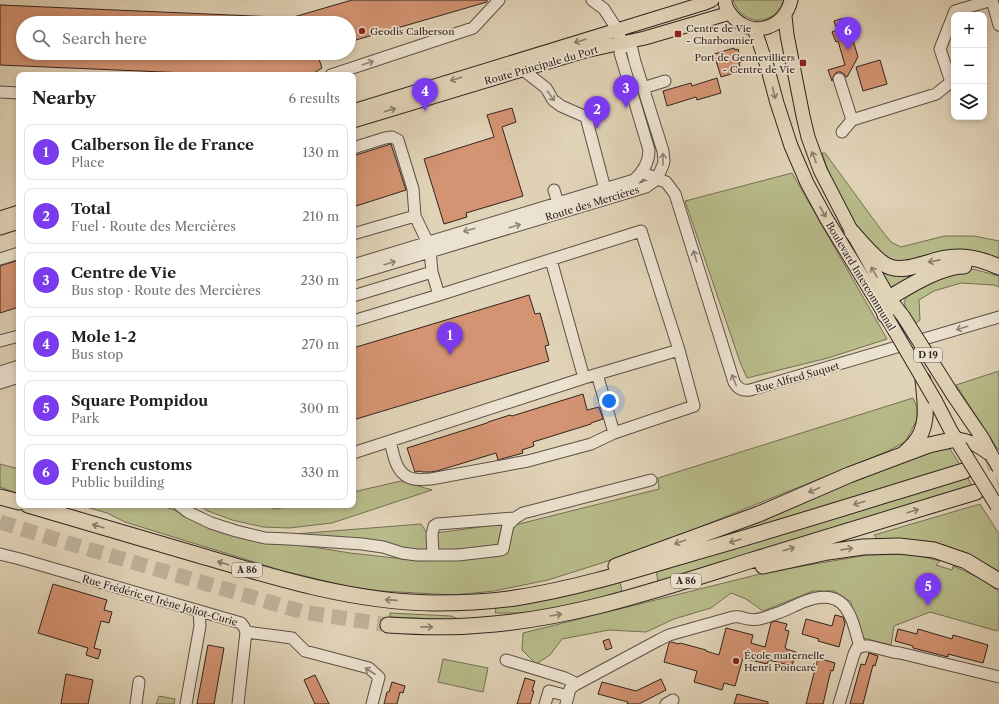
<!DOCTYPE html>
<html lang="en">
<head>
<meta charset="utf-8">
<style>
  body { margin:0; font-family:"Libre Caslon Text",serif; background:#f6f6f6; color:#202124 }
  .controls { position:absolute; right:12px; top:12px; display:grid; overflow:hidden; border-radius:8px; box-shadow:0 2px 6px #0003 }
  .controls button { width:36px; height:36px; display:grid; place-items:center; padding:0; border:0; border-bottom:1px solid #e0e0e0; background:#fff; color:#202124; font:20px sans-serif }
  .you { position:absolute; left:609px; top:401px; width:14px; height:14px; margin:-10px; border:3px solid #fff; border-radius:50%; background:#1a73e8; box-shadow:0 0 0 6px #1a73e833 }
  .badge { display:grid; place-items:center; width:26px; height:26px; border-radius:50%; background:#7c3aed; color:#fff; font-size:13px; font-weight:700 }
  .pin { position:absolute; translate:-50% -33px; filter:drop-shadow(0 1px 2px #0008) }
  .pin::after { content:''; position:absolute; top:21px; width:14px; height:12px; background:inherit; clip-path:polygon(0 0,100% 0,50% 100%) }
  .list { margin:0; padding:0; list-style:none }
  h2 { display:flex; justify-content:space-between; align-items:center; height:52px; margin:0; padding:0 16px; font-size:17px }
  h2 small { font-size:13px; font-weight:400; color:#757577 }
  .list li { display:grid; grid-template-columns:26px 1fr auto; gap:12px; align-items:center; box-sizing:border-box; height:56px; margin:0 8px 8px; padding:0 8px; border:1px solid #e0e0e0; border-radius:8px }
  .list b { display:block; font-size:15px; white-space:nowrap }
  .list p { margin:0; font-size:13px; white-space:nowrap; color:#757577 }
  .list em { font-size:13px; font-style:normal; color:#757577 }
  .icon { flex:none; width:22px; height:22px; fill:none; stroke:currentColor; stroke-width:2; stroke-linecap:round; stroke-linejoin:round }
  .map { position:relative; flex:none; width:999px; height:704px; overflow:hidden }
  .search { position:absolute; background:#fff; box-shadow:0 2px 6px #0003; left:16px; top:16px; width:340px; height:44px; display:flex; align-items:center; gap:10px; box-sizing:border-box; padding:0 14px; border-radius:22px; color:#757577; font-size:15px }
  .panel { position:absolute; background:#fff; box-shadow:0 2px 6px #0003; left:16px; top:72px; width:340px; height:436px; border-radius:8px }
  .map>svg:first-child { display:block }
  .green { fill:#b8bb8a; stroke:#747054 }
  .building { fill:#d49372; stroke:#30241f }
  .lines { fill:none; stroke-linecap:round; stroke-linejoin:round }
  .highway-tunnel { stroke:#beb099; stroke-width:15; stroke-dasharray:15 8; stroke-linecap:butt }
  .minor-casing { stroke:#5c5045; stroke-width:13 }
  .major-casing { stroke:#30241f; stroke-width:15 }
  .highway-casing { stroke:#30241f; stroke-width:17 }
  .minor { stroke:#ece2d0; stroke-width:11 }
  .major { stroke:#e1d3b7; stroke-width:13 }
  .highway { stroke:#e1d3b7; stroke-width:15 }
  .major-bridge-casing { stroke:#30241f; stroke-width:15; stroke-linecap:butt }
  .major-bridge { stroke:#e1d3b7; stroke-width:13 }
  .oneway { stroke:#887c6b }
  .oneway2 { stroke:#8e8378 }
  .poi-dot { fill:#8f2418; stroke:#ece2d0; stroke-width:1.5 }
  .labels { text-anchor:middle; stroke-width:3.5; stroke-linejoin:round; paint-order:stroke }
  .shield { fill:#ece2d0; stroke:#685d54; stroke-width:1 }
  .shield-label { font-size:9px; font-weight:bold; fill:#30241f }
  .poi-label { font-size:10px; fill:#30241f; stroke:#ece2d0; text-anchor:start }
  .street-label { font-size:10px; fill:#30241f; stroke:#ece2d0 }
</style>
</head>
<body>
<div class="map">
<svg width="999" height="704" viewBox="0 0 999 704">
  <rect width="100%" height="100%" fill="#e1d3b7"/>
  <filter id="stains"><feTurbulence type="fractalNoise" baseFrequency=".005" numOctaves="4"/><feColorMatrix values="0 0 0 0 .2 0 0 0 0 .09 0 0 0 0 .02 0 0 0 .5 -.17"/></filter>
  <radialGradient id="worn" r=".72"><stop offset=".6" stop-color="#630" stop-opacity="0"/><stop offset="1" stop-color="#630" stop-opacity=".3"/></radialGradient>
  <!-- green -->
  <path class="green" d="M733 0H784C775 27 742 27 733 0Z
    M822 153H825L879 227 891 242 901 247 944 236H974L999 241V258L976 252 951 250 918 257 909 261H896L881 254 867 245 833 185Z
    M792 173 887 339 828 358 747 378 740 362 685 201Z
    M875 262H945L894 288 890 287Z
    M973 269 999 276V287L994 285 961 283 934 291 919 300 920 320 916 323 908 315 904 302 909 292 952 272Z
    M999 371V451L956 385Z
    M913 398 917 407V420L905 442 886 452 700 527 668 542 548 580 494 591 455 595 380 591 350 587 280 570 125 522 107 513 79 505H158L294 544 350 553 421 561 506 551 515 525 659 489 658 478Z
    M949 447 960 465 677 550 935 450Z
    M0 464 19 469V494L0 487Z
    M967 476 972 486 658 582 656 570Z
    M401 481 432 490 332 523 289 528 263 527 232 520 208 511 198 505H260L276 509 295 505H353V492Z
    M980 504 999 534V574L921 541 877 539 874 535Z
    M421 524 431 539 427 553 282 535Z
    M502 524 497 548 436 550V533Z
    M911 554 940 561 936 565 952 570 953 566C969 573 986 580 999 592V629L997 631 930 612 894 626 891 645 863 638 862 633 859 635 851 602 834 591H813L763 611 746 599 731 593 711 608 674 619 646 632 609 630 562 639 550 655 536 664 522 650 523 633 768 572 867 555Z
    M620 582 622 592 568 607 534 613H495L496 607Z
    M390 613 451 616 461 620 390 617Z
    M443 659 488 668 483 692 438 682Z
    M159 696 175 699 174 704H156Z"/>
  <!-- building -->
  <path class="building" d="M352 0H487V2L349 42V23H280V21Z
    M0 5 276 17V23H23V53H317L322 68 311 75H233L0 65Z
    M844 18 848 31 850 30 858 57 847 77H846L844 74 841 72H837L834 75 832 81 828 70 845 65 838 41 836 42 832 32 837 30 834 21Z
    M734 48 735 50 738 49 742 62 739 63 741 71 721 77 714 54Z
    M880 60 887 84 863 91 856 67Z
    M717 78 721 93 697 100 696 97 667 106 663 91 691 83 692 86Z
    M512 108 516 122 502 127 523 196 466 213 467 217 444 224 424 159 494 137 487 115Z
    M391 144 406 190 353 207V156Z
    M19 260V307L0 313V266Z
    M529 295 535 314 540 313 549 345 545 346 549 361 353 420V348Z
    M583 394 587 410 599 407 603 419 591 423V424L533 442 534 446 522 450 523 453 505 458 498 460 496 453 437 471 430 472H423L420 471 415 472 407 448 487 423 488 422 510 415 512 416Z
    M53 584 107 600 104 610 112 612 109 623 101 621 94 648 101 650 98 659 86 655 88 648 38 633Z
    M835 615 843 617 845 623 839 647 818 641 819 639 802 634 806 619 832 626Z
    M775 621 787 624 785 630 789 631 785 648H786V649L796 652 792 666 769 660 767 664 743 658 735 686 724 683 722 690 694 682 697 671 664 662 669 643 671 642 679 644 680 643 706 650V651L719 655 726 628 753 635 751 643 765 647 771 623Z
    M898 629 917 634 918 629 952 639 953 635 988 645 983 663 948 654V657L913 648V646L895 641Z
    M609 639 612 648 606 650 603 641Z
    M208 645 224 648 214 704H197Z
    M869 653 878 656 875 666 873 665 863 704H850L861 664 865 665Z
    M818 658 835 663 833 671 831 670 823 704H806Z
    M66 674 93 680 88 704H61Z
    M315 675 329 704H315L304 680Z
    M525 678 535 681 532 691H534L530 704H517Z
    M661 679 666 690 639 704H627L628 702 598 694 602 682 636 691Z
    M392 682 405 686 403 693 400 692 397 704H384L387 692H389Z
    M737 694 768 702V704H734Z"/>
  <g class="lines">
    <!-- highway-tunnel -->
    <path class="highway-tunnel" d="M964 471 999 460
      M976 492 999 484
      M0 522 61 541 303 612 388 625"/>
    <defs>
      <path id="minor" d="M592 0 604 9 613 23 618 30 620 37
        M992 0 999 25
        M523 70 546 88 553 100 561 106 586 117 605 189
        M331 75 473 28 499 0
        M839 79 852 120
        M643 88 665 81
        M0 92 19 93
        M842 132 852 120 936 94 951 82 940 49 955 11 992 0
        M353 148 385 138 392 137 398 140 413 189 415 216 353 234
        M642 172 657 179 666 182 675 194 734 382C738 389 742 391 750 390L999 317
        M554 190 560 210
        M0 259 19 253
        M551 260 584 378
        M353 265 634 180C643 172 649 163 649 150L620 53 622 43
        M432 272 439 295
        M353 275 646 187 657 179 663 165 664 161 663 151 635 62 632 49 622 43
        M353 296 432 272 430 251 428 243 415 216
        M353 321 439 295 641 231 679 350 584 378 353 453
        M0 341 19 336
        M0 372 19 366
        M597 374 614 433
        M0 383 19 377
        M390 441C394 456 396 476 414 479 420 480 426 479 431 479L528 461 591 444 614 433 694 406 679 350
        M179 505 188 512 211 523 236 531 265 538 289 539 362 544 383 547 402 553 417 555H458L501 550 503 549 508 525 515 518 523 513 651 480
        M0 554 20 559 241 623 244 627 246 632 238 704
        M433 555 432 534 434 526 437 524 515 518
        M246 632 292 638 305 651 369 668 379 677 372 704
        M506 660 565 678 573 682 575 685
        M136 704 139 682
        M186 704 200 626 199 611
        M545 704 549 691 568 696
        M566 704 570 689 575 685 659 640 669 635 733 617C742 616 741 618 748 619 756 621 765 618 772 615 783 612 793 606 803 602 846 585 851 615 860 647
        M666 704 673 700
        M839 704 854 654 857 648 864 646H869L893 652 900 653 999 677"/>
      <path id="major" d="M725 0C725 6 728 12 733 17 753 39 785 28 791 0
        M785 16 787 35 803 116 808 137 820 170 852 232 889 298 903 316
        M754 29 759 42 767 66 777 103 791 146 807 183 826 218 889 321
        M353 111 705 3 712 0
        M353 121 585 51 622 43 645 38 730 13
        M0 218 19 212
        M0 228 19 222
        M953 395 983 439 992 456
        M935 400 950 429 960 446
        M956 439C970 440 980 447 991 455"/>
      <path id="highway" d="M852 232C860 241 879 264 890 267 902 271 916 266 927 263 936 260 948 257 957 257 972 256 986 261 999 267
        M885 315 889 298C909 286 941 266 964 266
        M905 453C908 450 911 447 914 444 930 426 925 402 923 380
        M0 497 19 502
        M28 505C87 522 146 540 205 557 279 579 355 602 433 603 460 603 488 602 515 598 574 589 632 571 689 554 781 528 872 499 964 471
        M616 566 759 514 849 475 902 455 929 445 956 439
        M763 566 828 552 863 547 899 546 934 550 966 561 999 581
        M388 625C419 627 451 628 482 625 572 619 660 589 746 562 822 539 899 515 976 492"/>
    </defs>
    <!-- minor casing -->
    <use href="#minor" class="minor-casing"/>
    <!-- major casing -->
    <use href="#major" class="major-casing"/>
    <!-- highway casing -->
    <use href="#highway" class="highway-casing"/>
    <!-- minor -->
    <use href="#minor" class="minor"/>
    <!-- major -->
    <use href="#major" class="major"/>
    <!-- highway -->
    <use href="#highway" class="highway"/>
    <defs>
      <path id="major-bridge" d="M903 316 953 395
        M889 321 935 400
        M960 446 997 506
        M992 456 999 468"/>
    </defs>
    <!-- major-bridge casing -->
    <use href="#major-bridge" class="major-bridge-casing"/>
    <!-- major-bridge -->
    <use href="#major-bridge" class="major-bridge"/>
  </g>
  <!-- one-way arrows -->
  <defs><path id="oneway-shaft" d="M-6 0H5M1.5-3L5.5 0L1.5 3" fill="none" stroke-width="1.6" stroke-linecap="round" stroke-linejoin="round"/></defs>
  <g class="oneway">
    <use href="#oneway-shaft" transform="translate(580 41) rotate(163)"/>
    <use href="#oneway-shaft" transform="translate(456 79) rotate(163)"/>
    <use href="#oneway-shaft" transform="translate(774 93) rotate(76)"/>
    <use href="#oneway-shaft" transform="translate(390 110) rotate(-17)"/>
    <use href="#oneway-shaft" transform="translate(814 157) rotate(-110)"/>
    <use href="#oneway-shaft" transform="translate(823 212) rotate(61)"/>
    <use href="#oneway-shaft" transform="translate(934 261) rotate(169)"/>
    <use href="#oneway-shaft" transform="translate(874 272) rotate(-120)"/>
    <use href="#oneway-shaft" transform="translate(814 490) rotate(157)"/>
    <use href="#oneway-shaft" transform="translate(859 503) rotate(163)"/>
    <use href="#oneway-shaft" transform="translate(913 511) rotate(-17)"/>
    <use href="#oneway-shaft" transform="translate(98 526) rotate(-164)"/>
    <use href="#oneway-shaft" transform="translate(735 541) rotate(164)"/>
    <use href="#oneway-shaft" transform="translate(680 542) rotate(160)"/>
    <use href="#oneway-shaft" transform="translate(789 549) rotate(-17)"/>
    <use href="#oneway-shaft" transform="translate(847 549) rotate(-8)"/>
    <use href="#oneway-shaft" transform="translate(223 563) rotate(-164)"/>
    <use href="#oneway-shaft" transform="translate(391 600) rotate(-176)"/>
    <use href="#oneway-shaft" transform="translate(556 615) rotate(-10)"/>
    <use href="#oneway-shaft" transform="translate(427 627) rotate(1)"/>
  </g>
  <g class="oneway2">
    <use href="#oneway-shaft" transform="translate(368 63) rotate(-18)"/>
    <use href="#oneway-shaft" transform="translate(551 96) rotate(55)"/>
    <use href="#oneway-shaft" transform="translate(663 159) rotate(-89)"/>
    <use href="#oneway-shaft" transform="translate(515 226) rotate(-17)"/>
    <use href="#oneway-shaft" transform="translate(469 230) rotate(163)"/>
    <use href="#oneway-shaft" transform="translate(695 256) rotate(-107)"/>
    <use href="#oneway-shaft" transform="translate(390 263) rotate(-17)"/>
    <use href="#oneway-shaft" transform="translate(962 328) rotate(163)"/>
    <use href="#oneway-shaft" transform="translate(734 380) rotate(-112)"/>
    <use href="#oneway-shaft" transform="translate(370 671) rotate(-147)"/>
  </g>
  <!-- markers -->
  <g class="poi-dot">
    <circle cx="362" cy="31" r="4"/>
    <rect x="674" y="30" width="8" height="8" rx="2"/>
    <rect x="799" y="59" width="8" height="8" rx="2"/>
    <circle cx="736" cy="661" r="4"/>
  </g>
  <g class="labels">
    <!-- shield labels -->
    <g class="shield">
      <rect x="914" y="348" width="28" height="14" rx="3"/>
      <rect x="232" y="563" width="30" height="14" rx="3"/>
      <rect x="671" y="574" width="30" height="14" rx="3"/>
    </g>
    <g class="shield-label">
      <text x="928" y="358">D 19</text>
      <text x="247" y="573">A 86</text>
      <text x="686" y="584">A 86</text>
    </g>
    <!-- poi labels -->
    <g class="poi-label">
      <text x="686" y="32">Centre de Vie<tspan x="686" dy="12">- Charbonnier</tspan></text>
      <text x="370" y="35">Geodis Calberson</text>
      <text x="795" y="61" text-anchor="end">Port de Gennevilliers<tspan x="795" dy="12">- Centre de Vie</tspan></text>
      <text x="744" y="659">École maternelle<tspan x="744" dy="12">Henri Poincaré</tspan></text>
    </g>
    <!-- street labels -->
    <g class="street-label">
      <text transform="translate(541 65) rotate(-16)" y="4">Route Principale du Port</text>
      <text transform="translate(592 203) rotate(-17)" y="4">Route des Mercières</text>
      <text transform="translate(861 276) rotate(59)" y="4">Boulevard Intercommunal</text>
      <text transform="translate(797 377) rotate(-16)" y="4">Rue Alfred Suquet</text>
      <text transform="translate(160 600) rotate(16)" y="4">Rue Frédéric et Irène Joliot-Curie</text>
    </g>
  </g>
  <rect width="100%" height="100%" filter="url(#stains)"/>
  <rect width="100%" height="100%" fill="url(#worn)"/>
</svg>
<div class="controls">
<button>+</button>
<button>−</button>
<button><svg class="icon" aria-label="layers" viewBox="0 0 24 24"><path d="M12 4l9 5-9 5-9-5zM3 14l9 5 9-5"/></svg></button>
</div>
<div class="you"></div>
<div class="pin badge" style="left:450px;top:355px">1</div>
<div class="pin badge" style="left:597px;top:129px">2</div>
<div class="pin badge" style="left:626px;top:108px">3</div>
<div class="pin badge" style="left:425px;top:111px">4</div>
<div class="pin badge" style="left:928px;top:606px">5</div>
<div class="pin badge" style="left:848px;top:50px">6</div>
<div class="search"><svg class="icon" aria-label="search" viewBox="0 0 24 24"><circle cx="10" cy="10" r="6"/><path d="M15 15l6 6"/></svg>Search here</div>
<section class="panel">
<h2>Nearby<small>6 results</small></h2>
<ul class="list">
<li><span class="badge">1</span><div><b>Calberson Île de France</b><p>Place</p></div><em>130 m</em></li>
<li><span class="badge">2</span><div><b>Total</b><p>Fuel · Route des Mercières</p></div><em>210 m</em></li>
<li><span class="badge">3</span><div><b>Centre de Vie</b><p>Bus stop · Route des Mercières</p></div><em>230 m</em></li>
<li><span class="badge">4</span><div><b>Mole 1-2</b><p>Bus stop</p></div><em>270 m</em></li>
<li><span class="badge">5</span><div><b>Square Pompidou</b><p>Park</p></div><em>300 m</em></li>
<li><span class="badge">6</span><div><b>French customs</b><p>Public building</p></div><em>330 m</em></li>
</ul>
</section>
</div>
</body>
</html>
